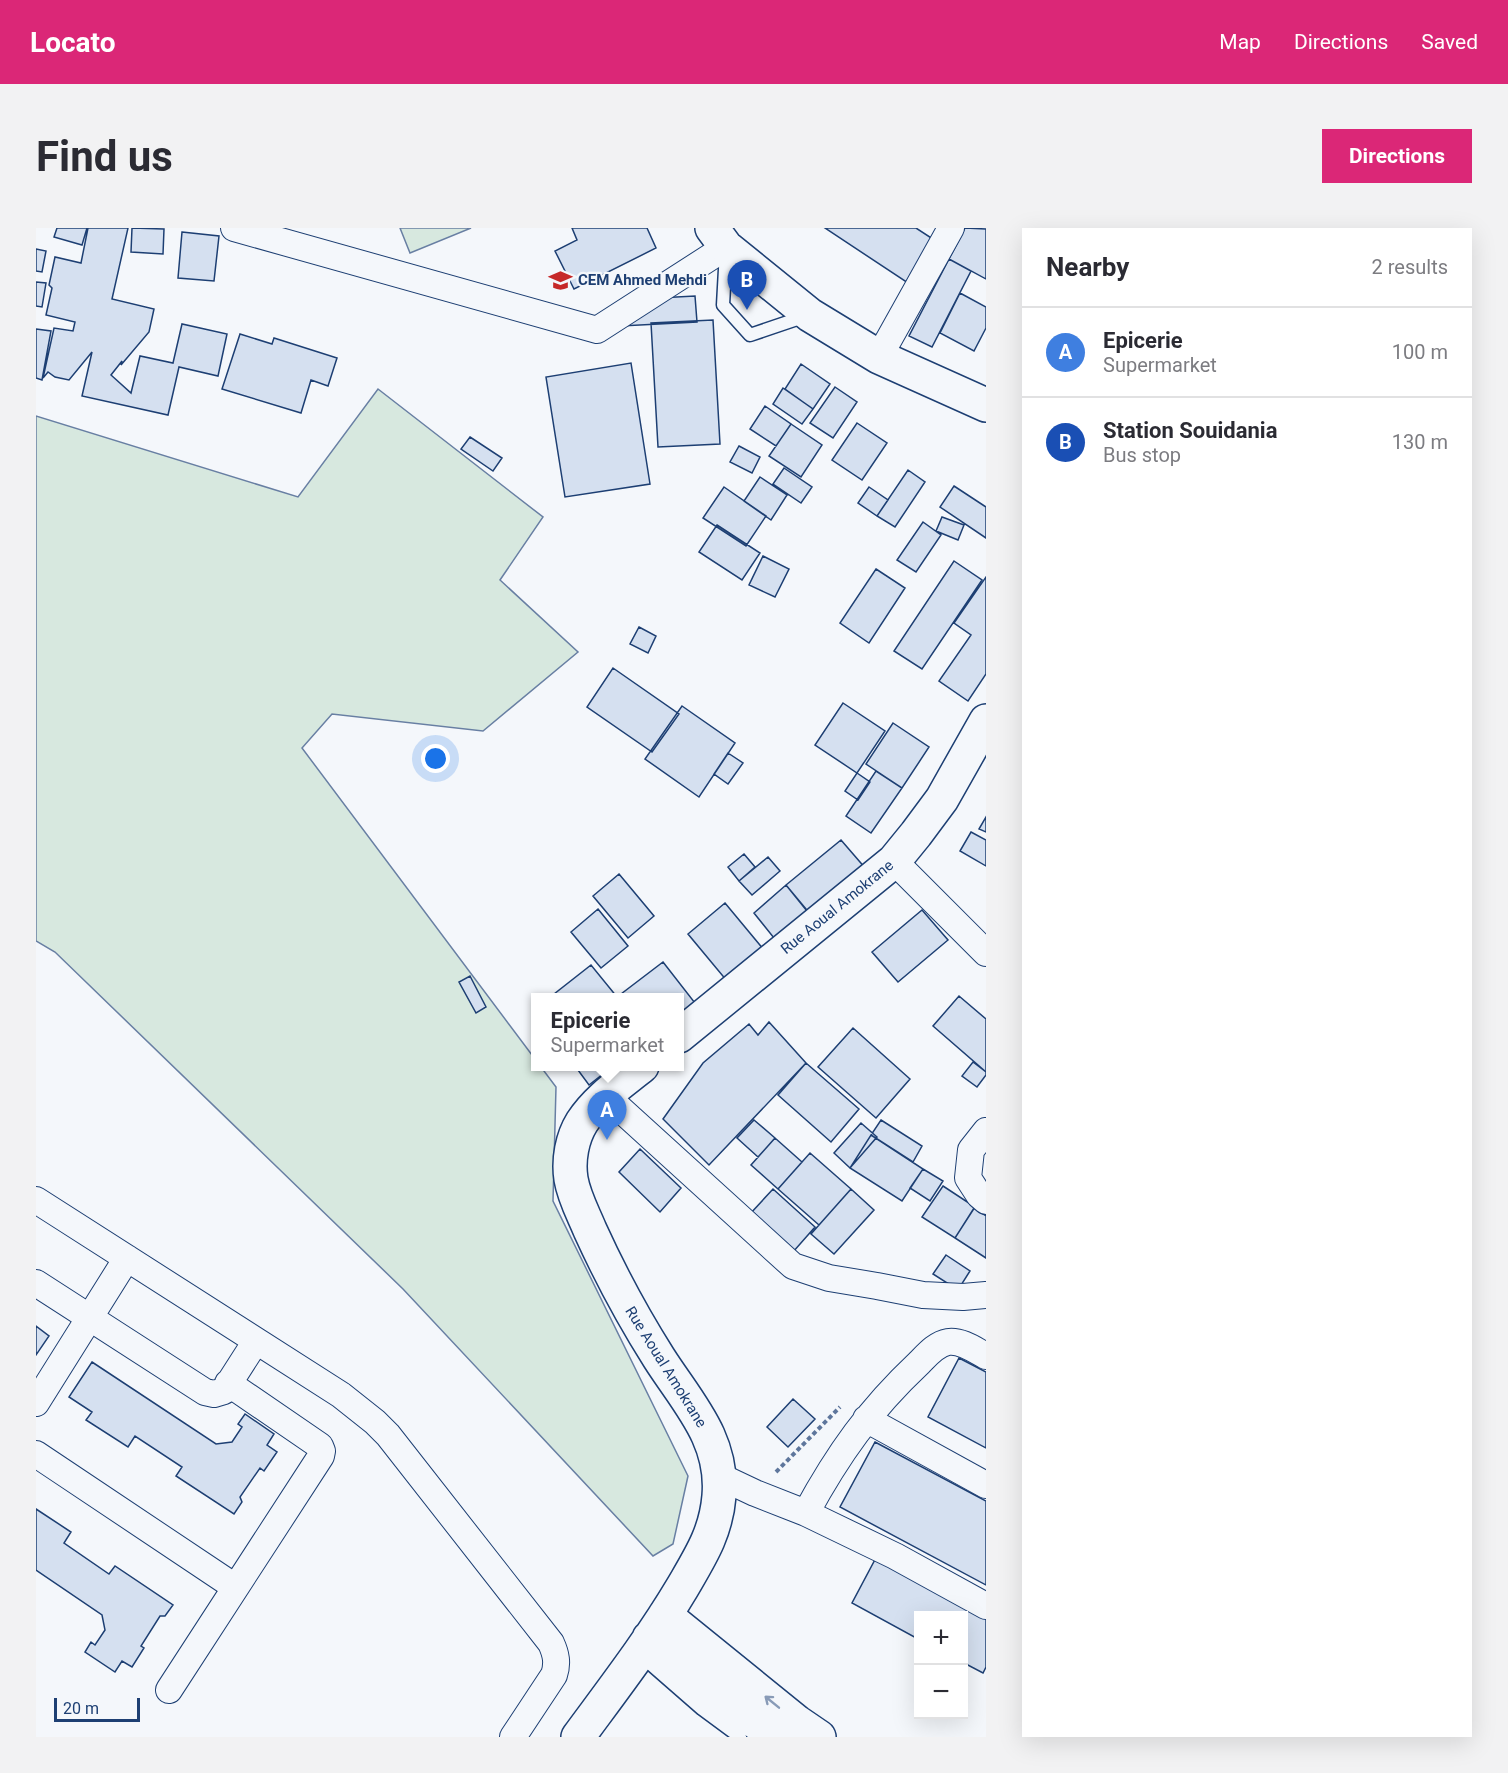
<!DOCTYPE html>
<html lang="en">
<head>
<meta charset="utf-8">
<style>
  body { margin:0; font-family:Roboto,sans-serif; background:#f2f2f3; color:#2b2b33 }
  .controls { position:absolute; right:18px; bottom:18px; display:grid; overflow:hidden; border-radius:0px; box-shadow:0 6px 24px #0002 }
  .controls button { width:54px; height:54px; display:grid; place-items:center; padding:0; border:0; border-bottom:2px solid #e1e1e2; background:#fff; color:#2b2b33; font:30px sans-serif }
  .scale { position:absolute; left:18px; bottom:15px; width:86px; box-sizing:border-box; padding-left:6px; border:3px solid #1d3f73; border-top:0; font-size:16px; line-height:21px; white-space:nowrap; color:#1d3f73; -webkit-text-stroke:4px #f4f7fb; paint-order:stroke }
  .you { position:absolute; left:400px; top:531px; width:21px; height:21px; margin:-15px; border:4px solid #fff; border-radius:50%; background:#1a73e8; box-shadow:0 0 0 9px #1a73e833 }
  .badge { display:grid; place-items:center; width:39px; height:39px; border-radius:50%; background:#db2777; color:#fff; font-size:20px; font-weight:700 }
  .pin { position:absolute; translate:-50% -50px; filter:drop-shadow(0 2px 3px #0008) }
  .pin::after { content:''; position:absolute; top:32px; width:21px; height:18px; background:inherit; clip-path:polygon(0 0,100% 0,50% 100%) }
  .popup { position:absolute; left:495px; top:765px; width:153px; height:78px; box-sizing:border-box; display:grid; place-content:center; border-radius:0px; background:#fff; filter:drop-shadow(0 2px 4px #0005); font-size:20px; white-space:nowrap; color:#7c7c81 }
  .popup b { font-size:22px; color:#2b2b33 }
  .popup::after { content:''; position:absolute; left:50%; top:100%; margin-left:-12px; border:12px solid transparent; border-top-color:#fff }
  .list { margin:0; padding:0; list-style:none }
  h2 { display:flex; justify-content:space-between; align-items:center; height:78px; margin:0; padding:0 24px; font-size:26px }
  h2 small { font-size:20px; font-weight:400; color:#7c7c81 }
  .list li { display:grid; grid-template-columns:39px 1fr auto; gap:18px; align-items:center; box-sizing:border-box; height:90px; padding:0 24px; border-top:2px solid #e1e1e2 }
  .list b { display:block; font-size:22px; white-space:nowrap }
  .list p { margin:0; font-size:20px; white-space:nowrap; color:#7c7c81 }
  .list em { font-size:20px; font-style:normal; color:#7c7c81 }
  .map { position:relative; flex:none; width:950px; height:1509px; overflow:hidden; border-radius:0px }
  header { display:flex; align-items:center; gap:36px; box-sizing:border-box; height:84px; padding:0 30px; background:#db2777; color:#fff }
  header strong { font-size:28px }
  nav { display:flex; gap:33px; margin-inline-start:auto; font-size:21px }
  .intro { display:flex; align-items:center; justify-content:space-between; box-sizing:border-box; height:144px; padding:0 36px }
  h1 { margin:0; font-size:42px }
  .button { padding:15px 27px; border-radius:0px; background:#db2777; color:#fff; font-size:21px; font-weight:700 }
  main { display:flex; gap:36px; padding:0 36px }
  aside { flex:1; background:#fff; border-radius:0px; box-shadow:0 6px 24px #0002 }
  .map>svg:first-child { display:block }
  .green { fill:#d7e8df; stroke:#687fa3; stroke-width:1.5 }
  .building { fill:#d5e0f0; stroke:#1d3f73; stroke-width:1.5 }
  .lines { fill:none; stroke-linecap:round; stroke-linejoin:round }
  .lane-casing { stroke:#1d3f73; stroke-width:15 }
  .street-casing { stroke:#1d3f73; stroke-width:28 }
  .secondary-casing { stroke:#1d3f73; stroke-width:36 }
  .path { stroke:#5e769c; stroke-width:4; stroke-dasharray:4.5 3; stroke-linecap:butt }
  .lane { stroke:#f4f7fb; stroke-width:12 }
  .street { stroke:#f4f7fb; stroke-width:26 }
  .secondary { stroke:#f4f7fb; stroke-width:33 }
  .oneway { stroke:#889bb7 }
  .labels { text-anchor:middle; stroke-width:4.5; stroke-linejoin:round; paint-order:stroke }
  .poi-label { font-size:15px; font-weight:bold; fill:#1d3f73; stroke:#f4f7fb; text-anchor:start }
  .street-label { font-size:15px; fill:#1d3f73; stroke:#f4f7fb }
</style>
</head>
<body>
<header>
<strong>Locato</strong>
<nav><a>Map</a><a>Directions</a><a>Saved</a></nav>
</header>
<div class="intro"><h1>Find us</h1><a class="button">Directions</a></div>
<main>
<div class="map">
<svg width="950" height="1509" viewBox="0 0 950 1509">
  <rect width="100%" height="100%" fill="#f4f7fb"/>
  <!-- green -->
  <path class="green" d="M364 0H435L374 25Z
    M342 161 507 289 464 352 542 424 447 503 296 486 266 520 499 831V838L505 839 520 859 517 973 652 1248 637 1316 617 1328 367 1061 19 724 0 713V188L262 269Z"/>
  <!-- building -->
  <path class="building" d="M21 0H51L46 17 18 9Z
    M52 0H92L76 71 118 81 113 104 85 137 86 133 75 147 95 165 104 128 137 135 146 96 191 106 182 148 143 139 132 187 46 168 56 124 33 152 19 149 12 144 7 150 18 100 37 103 39 94 10 87 16 60 13 57 19 29 45 35Z
    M96 0 128 1 127 26 95 24Z
    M536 0H611L620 20 538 61 519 23 541 12Z
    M789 0H880L903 15 875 57Z
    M929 0 950 1V51L913 31Z
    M146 4 183 8 178 53 142 50Z
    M0 21 10 23 6 44 0 43Z
    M913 31 935 43 896 119 873 108Z
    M0 54 10 55 6 79 0 78Z
    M924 65 950 79V100L938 123 904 105Z
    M659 68 661 94 585 98 584 72Z
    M677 92 684 216 622 219 615 95Z
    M0 101 15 103 6 152 0 150Z
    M204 106 236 116 238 110 301 130 292 158 275 152 265 185 186 161Z
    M595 135 614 256 529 269 510 149Z
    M765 136 794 156 777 181 749 161Z
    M799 159 821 174 797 210 774 195Z
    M747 160 777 181 766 196 737 176Z
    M729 178 755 196 740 218 714 201Z
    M821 195 851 215 826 252 796 232Z
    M755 196 786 217 765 249 733 228Z
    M434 209 466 230 457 243 425 221Z
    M703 218 724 229 716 245 694 234Z
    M748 240 776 259 765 275 737 256Z
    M872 242 889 254 859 299 841 288Z
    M724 249 751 267 735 292 708 273Z
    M918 258 950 279V310L904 279Z
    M688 259 730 288 710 318 667 290Z
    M833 259 852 272 841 288 822 275Z
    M906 289 928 297 922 312 900 303Z
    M887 294 905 307 880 344 861 332Z
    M681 297 724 325 706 352 663 324Z
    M727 328 753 341 739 369 713 357Z
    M918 333 946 352 886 441 858 423Z
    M840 341 869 360 833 415 804 395Z
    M950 349V446L932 473 903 453 935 407 918 395Z
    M603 399 620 408 612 425 594 416Z
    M577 440 643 486 616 524 551 479Z
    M807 475 849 503 821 545 779 517Z
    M646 478 699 515 663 569 609 531Z
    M857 495 893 519 866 560 830 536Z
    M692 525 707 535 692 556 678 546Z
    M840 543 866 560 835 605 810 588Z
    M821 545 834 554 822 572 809 563Z
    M950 589V604L943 601Z
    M935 604 950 612V638L924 623Z
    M805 612 830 641 775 687 750 657Z
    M708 626 719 639 703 653 692 639Z
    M732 629 744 643 716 667 703 653Z
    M583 646 618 688 592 710 557 668Z
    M750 657 771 683 738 710 718 685Z
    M689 675 728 722 691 753 652 706Z
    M562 681 592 718 565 740 535 704Z
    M886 682 912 712 862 754 836 724Z
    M627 734 659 775 643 787V770H513L555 737 581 769Z
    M434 748 450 779 440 785 423 754Z
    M923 768 950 791V844L897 798Z
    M733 794 770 835 673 937 627 891 667 835 713 796 722 807Z
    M817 800 874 851 840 890 782 839Z
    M937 834 950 844V847L941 859 926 848Z
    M770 835 823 881 795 914 742 867Z
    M539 838H577L553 857Z
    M718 892 739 910 722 929 701 910Z
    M845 892 886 918 877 934 835 907Z
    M825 895 841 909 814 940 798 925Z
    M835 907 887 941 866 973 814 940Z
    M739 910 766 934 742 961 715 937Z
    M604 921 645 960 624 984 583 944Z
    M774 925 815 961 783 997 742 961Z
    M887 941 907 953 894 973 874 960Z
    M907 958 939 979 919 1010 886 989Z
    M737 961 779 999 757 1024 714 986Z
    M815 961 838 982 798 1026 775 1006Z
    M938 980 950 988V1030L919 1010Z
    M910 1027 934 1043 922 1062 897 1046Z
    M0 1098 13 1108 0 1127Z
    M923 1130 950 1144V1220L892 1189Z
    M56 1134 180 1216 196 1214 206 1199 202 1196 209 1186 238 1206 231 1217 241 1224 228 1243 224 1240 204 1269 206 1274 198 1286 140 1248 146 1239 99 1208 92 1219 50 1192 56 1184 33 1169Z
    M757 1171 779 1191 752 1219 731 1199Z
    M839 1214 950 1273V1357L804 1279Z
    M0 1281 35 1304 28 1315 73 1346 79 1338 137 1377 129 1388H124L105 1418 108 1420 96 1439 86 1433 79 1444 49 1424 55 1414 59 1417 69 1402 66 1387 0 1342Z
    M842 1326 950 1384V1439L947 1445 928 1435V1388H882V1411L816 1375Z"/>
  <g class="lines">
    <defs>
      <path id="lane" d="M690 23 687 77 714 107 770 88
        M603 1426 666 1481 704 1509"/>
      <path id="street" d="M198 0 561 102 690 19
        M843 129 915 0
        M858 633 950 725
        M570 868 757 1038 793 1050 841 1058 887 1067 927 1069 950 1067
        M950 903 935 922 932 950 943 967 950 973
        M0 972 305 1167 339 1194 352 1207 515 1415C520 1426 522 1435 518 1447L477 1509
        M0 1055 169 1164 178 1166 188 1163 220 1113
        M0 1175 91 1030
        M830 1191 950 1257
        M0 1226 199 1359
        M683 1248 719 1265 770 1285 859 1328 950 1378
        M770 1285C802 1226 834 1181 883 1135 891 1127 900 1116 912 1114 925 1112 939 1122 950 1128
        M133 1462 285 1228 286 1223 284 1218 192 1155"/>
      <path id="secondary" d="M676 0 690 19 774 87 843 129 950 177
        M643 808 858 633 880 606 906 571 950 493
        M629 1387 761 1494 783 1509
        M613 1410 677 1463 740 1509
        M542 1509C578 1460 615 1412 646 1360 664 1329 680 1305 683 1268 688 1211 651 1174 623 1130 597 1089 574 1046 554 1002 547 985 538 969 535 951 532 932 536 910 546 894 561 871 585 855 606 838"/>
    </defs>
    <!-- lane casing -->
    <use href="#lane" class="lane-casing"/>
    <!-- street casing -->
    <use href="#street" class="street-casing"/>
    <!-- secondary casing -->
    <use href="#secondary" class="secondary-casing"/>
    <!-- path -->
    <path class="path" d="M740 1244 804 1179"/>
    <!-- lane -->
    <use href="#lane" class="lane"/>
    <!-- street -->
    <use href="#street" class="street"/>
    <!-- secondary -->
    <use href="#secondary" class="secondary"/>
  </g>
  <!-- one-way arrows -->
  <defs><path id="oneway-shaft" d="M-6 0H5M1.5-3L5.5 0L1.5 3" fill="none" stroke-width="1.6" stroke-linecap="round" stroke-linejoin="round" transform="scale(1.5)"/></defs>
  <use class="oneway" href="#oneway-shaft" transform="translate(736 1474) rotate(-141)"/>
  <!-- icons -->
  <defs>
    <symbol id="school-bare" viewBox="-9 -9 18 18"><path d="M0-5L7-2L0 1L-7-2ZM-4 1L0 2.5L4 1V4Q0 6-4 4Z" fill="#c62828" stroke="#f4f7fb" stroke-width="2.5" paint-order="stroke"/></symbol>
  </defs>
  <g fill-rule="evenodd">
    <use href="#school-bare" x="508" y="36" width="33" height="33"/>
  </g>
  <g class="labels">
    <!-- poi labels -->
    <g class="poi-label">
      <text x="542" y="57">CEM Ahmed Mehdi</text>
    </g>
    <!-- street labels -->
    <g class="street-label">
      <text transform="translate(801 679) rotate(-39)" y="5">Rue Aoual Amokrane</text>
      <text transform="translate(630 1139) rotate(58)" y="5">Rue Aoual Amokrane</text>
    </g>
  </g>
</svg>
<div class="controls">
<button>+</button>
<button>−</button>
</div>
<div class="scale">20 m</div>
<div class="you"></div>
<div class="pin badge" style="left:571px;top:912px;background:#3f7fe0">A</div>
<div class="popup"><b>Epicerie</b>Supermarket</div>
<div class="pin badge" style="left:711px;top:82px;background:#1a4fb4">B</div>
</div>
<aside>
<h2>Nearby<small>2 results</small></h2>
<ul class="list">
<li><span class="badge" style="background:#3f7fe0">A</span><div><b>Epicerie</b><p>Supermarket</p></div><em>100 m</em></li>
<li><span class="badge" style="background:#1a4fb4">B</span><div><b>Station Souidania</b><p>Bus stop</p></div><em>130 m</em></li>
</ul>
</aside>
</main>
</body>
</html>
